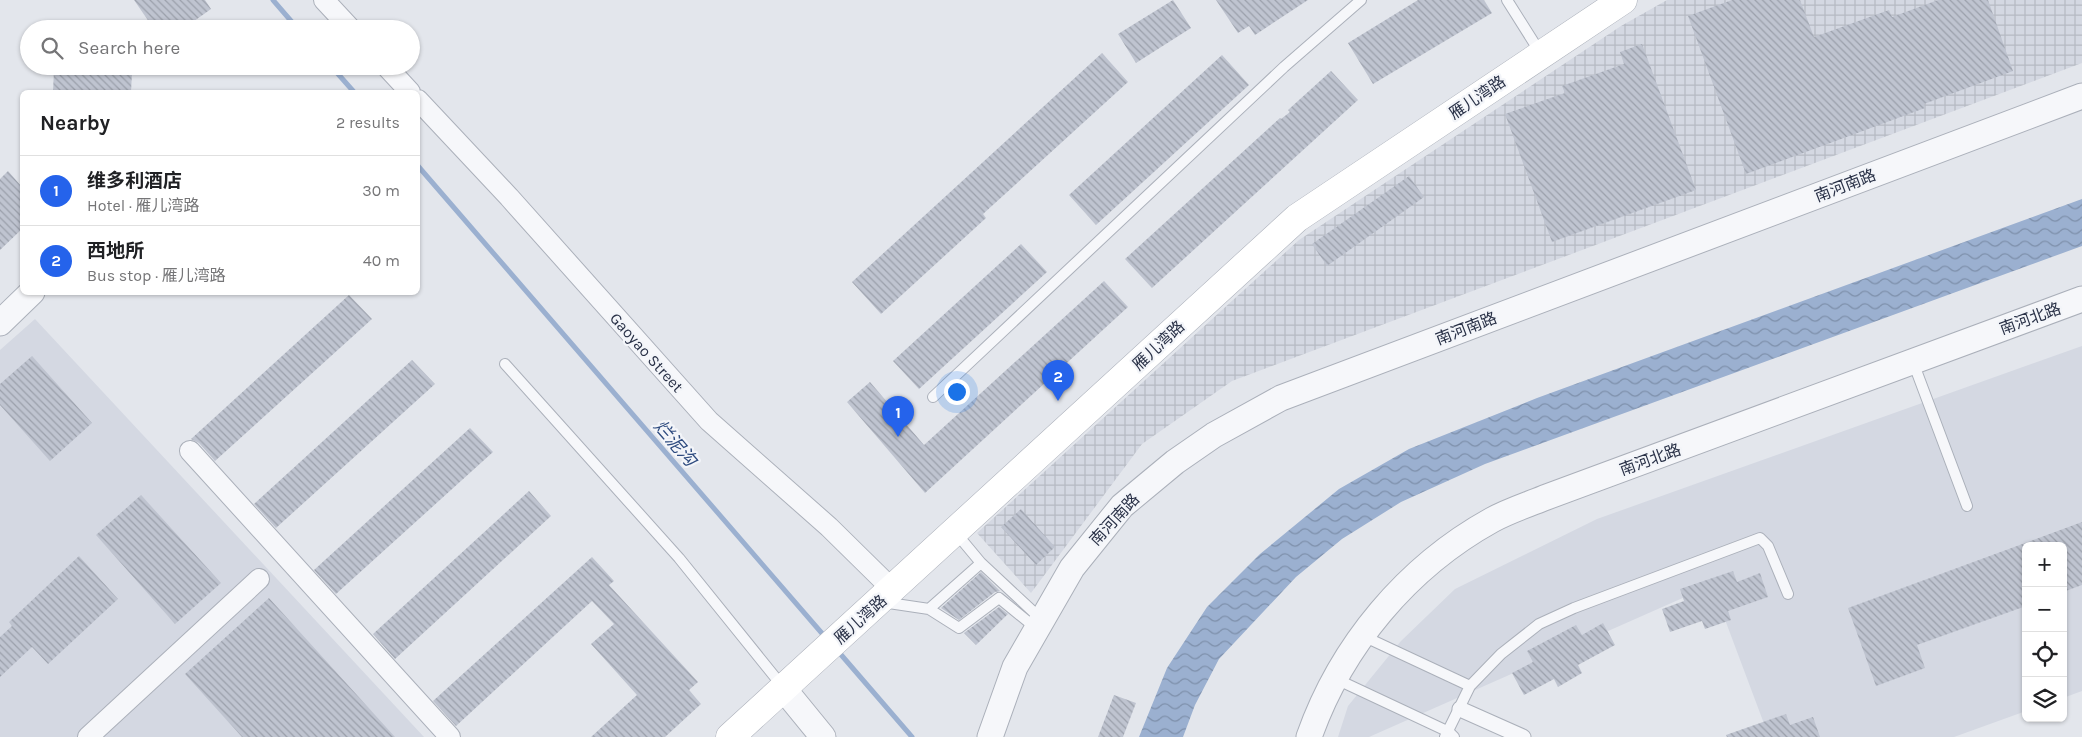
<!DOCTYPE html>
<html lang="en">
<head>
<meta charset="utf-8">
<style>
  body { margin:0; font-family:Karla,"Noto Sans SC",sans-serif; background:#f6f6f6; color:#202124 }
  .controls { position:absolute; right:15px; bottom:15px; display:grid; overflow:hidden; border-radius:8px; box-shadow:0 1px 4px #0004 }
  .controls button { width:45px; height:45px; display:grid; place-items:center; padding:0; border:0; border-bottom:1px solid #e0e0e0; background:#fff; color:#202124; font:25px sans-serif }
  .you { position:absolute; left:956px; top:391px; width:18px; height:18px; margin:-12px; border:4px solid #fff; border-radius:50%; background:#1a73e8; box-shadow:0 0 0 8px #1a73e833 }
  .badge { display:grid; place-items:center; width:32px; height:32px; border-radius:50%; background:#2563eb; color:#fff; font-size:16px; font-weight:700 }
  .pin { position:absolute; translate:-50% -41px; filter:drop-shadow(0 1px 2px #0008) }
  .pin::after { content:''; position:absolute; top:26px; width:18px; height:15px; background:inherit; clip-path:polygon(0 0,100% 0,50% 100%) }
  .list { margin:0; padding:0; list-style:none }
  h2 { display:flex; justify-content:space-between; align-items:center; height:65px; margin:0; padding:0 20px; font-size:21px }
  h2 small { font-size:16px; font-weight:400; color:#757577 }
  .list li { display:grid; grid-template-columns:32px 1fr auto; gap:15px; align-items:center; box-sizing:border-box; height:70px; padding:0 20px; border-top:1px solid #e0e0e0 }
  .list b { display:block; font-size:19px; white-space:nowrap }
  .list p { margin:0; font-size:16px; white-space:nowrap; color:#757577 }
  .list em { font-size:16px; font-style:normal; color:#757577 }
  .icon { flex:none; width:28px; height:28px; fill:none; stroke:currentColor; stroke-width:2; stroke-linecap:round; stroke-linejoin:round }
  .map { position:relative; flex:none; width:2082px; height:737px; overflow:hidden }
  .search { position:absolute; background:#fff; box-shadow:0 1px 4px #0004; left:20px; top:20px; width:400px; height:55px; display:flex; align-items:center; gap:12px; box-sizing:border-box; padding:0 18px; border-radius:28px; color:#757577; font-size:19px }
  .panel { position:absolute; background:#fff; box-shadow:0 1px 4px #0004; left:20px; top:90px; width:400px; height:205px; border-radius:8px }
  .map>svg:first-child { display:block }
  .built { fill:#d4d8e2 }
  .industrial { fill:url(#industrial-grid) }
  .water { fill:url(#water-waves) }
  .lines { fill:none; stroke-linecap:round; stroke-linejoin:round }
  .stream { stroke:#9bb0d0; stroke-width:5 }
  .building { fill:url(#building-back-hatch) }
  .service-casing { stroke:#abb0ba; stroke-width:12 }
  .pedestrian-casing { stroke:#abb0ba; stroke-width:17 }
  .minor-casing { stroke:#abb0ba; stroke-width:22 }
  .tertiary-casing { stroke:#abb0ba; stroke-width:27 }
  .secondary-casing { stroke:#abb0ba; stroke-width:29 }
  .service { stroke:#f6f7fa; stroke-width:10 }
  .pedestrian { stroke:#f6f7fa; stroke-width:15 }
  .minor { stroke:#f6f7fa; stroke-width:20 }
  .tertiary { stroke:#f6f7fa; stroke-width:25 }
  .secondary { stroke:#fff; stroke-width:28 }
  .labels { text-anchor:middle; stroke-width:4.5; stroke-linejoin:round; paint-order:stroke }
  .street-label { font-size:16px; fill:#293147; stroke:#f3f5f9 }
  .water-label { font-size:18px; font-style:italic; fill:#2e4b7f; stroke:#f3f5f9 }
</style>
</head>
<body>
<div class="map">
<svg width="2082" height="737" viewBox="0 0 2082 737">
  <defs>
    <pattern id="industrial-grid" width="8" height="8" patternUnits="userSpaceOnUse" patternTransform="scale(1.25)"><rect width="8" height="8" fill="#d4d8e2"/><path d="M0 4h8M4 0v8" fill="none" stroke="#b6bac3"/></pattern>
    <pattern id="water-waves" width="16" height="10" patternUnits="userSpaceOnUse" patternTransform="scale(1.25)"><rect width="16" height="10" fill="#9bb0d0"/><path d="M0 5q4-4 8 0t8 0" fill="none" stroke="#7e90ab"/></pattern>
    <pattern id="building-back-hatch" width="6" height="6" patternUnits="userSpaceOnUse" patternTransform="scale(1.25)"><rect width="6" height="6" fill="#bfc4d0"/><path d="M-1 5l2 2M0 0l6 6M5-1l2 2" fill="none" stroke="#9ba0ab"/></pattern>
  </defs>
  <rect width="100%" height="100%" fill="#e3e6ec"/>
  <!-- built -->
  <path class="built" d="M35 319 424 737H0V350Z
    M2082 346V691L2063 698V546H2026V711L1954 737H1769L1712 585 1369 737H1338L1348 706 1401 641 1455 589 1597 519Z"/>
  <!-- industrial -->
  <path class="industrial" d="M1667 0H2082V63L1232 381 1142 444 1031 593 977 533 1299 240 1621 26Z"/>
  <!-- water -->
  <path class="water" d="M2082 199V246L1485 464 1401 502 1342 539 1296 577 1219 659 1195 705 1183 737H1139L1167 668 1207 607 1260 554 1339 489 1409 449 1537 398Z"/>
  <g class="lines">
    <!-- stream -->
    <path class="stream" d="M273 0 298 29
      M331 66 354 92
      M418 166 826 638
      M837 650 912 737"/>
  </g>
  <!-- building -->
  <path class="building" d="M134 0H205L211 9 183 29H154Z
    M1173 0 1191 28 1136 63 1118 34Z
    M1216 0H1308L1255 35 1249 26 1238 33Z
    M1418 0H1484L1492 13 1373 84 1348 43Z
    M1732 0H1800L1814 37 1889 10 1892 17 1938 0H1988L2013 71 1924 104 1925 108 1746 174 1688 16Z
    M1642 44 1696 190 1552 242 1505 114 1565 93 1562 86 1624 64 1620 52Z
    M1102 53 1128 82 983 214 986 218 881 314 852 282Z
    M1222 55 1249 85 1096 225 1069 195Z
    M71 66H116V72L132 73 131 92H53L54 69 70 70Z
    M1331 71 1358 100 1152 288 1125 259 1280 118 1281 119 1290 112 1288 110Z
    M8 171 22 187V229L0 250V179Z
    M1409 176 1424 197 1327 266 1312 244Z
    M1021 244 1047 272 919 389 893 361Z
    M1104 281 1128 307 925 493 847 402 870 382 924 445Z
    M349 295 372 319 215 461 199 443 191 439Z
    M32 356 92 423 50 461 0 405V384Z
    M412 360 435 384 276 528 254 504Z
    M470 428 493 452 336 594 314 570Z
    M529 491 551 516 395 659 373 634Z
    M141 495 221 583 175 624 96 535Z
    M1021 509 1055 547 1036 565 1001 527Z
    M2082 522V585L2063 592V546H2026V606L1917 645 1925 668 1876 686 1848 608Z
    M79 556 118 599 48 664 32 647 0 677V637L12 626 9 622Z
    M592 557 614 581 609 585 698 682 689 690 701 704 665 737H591L637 695 591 644 614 624 592 601 456 726 433 701Z
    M1733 571 1737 582 1760 573 1768 597 1728 611 1731 620 1705 629 1702 621 1670 632 1662 609 1684 601 1680 589Z
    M981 572 1000 591 995 592 959 620 941 608Z
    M269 598 395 737H242L185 674Z
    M999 607 1008 614 976 645 964 633Z
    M1603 623 1615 645 1578 665 1582 673 1558 687 1554 679 1524 695 1512 673 1533 662 1527 651 1576 625 1582 635Z
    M1114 695 1136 703 1123 737H1098Z
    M1786 714 1790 725 1813 717 1820 737H1727L1726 735Z"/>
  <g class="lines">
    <defs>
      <path id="service" d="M1507 0 1541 54
        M1913 362 1967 506
        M505 364 679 558 783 687
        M933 397 1284 67 1361 0
        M956 533 981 563
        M882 602 929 609
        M1037 629 999 598 959 628 929 609 981 563 1041 619
        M1363 636 1470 686
        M1336 679 1449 732 1454 737
        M1445 737 1470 686 1501 654 1539 624 1574 608 1760 538 1768 546 1788 594"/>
      <path id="pedestrian" d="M1460 709 1523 737"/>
      <path id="minor" d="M324 0 351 29
        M386 66 410 92
        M418 100 509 197 709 421 829 527 892 589
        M190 451 450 737
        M88 737 259 579"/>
      <path id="tertiary" d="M0 323 32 292
        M783 688 823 737
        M990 737 1015 667 1072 568 1122 506 1175 462 1214 435 1281 398 2082 96
        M1309 737C1341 646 1407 567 1492 520 1508 511 1527 505 1544 498L2082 299"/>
      <path id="secondary" d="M730 737 1297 218 1623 0"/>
    </defs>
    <!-- service casing -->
    <use href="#service" class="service-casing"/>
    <!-- pedestrian casing -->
    <use href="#pedestrian" class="pedestrian-casing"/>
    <!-- minor casing -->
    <use href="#minor" class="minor-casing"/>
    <!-- tertiary casing -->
    <use href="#tertiary" class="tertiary-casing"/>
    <!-- secondary casing -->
    <use href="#secondary" class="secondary-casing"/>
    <!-- service -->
    <use href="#service" class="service"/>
    <!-- pedestrian -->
    <use href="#pedestrian" class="pedestrian"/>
    <!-- minor -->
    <use href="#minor" class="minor"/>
    <!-- tertiary -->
    <use href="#tertiary" class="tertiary"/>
    <!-- secondary -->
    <use href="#secondary" class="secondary"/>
  </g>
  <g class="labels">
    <!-- street labels -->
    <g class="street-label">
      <text transform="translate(1477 97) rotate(-34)" y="6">雁儿湾路</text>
      <text transform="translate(1845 185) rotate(-21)" y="6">南河南路</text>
      <text transform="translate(2030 318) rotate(-20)" y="6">南河北路</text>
      <text transform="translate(1466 328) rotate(-21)" y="6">南河南路</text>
      <text transform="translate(1158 345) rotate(-43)" y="6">雁儿湾路</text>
      <text transform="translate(647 352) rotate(48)" y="6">Gaoyao Street</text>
      <text transform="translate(1650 459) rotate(-20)" y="6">南河北路</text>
      <text transform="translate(1114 519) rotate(-47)" y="6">南河南路</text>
      <text transform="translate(860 619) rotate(-42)" y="6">雁儿湾路</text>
    </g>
    <!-- water labels -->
    <g class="water-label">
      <text transform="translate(675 443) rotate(49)" y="6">烂泥沟</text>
    </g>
  </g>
</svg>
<div class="controls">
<button>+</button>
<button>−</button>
<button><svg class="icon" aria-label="locate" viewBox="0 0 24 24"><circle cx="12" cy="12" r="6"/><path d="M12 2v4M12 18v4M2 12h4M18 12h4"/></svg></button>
<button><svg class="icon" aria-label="layers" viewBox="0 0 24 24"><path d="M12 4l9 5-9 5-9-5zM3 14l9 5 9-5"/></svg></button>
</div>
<div class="you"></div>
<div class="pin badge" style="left:898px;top:437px">1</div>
<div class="pin badge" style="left:1058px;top:401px">2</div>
<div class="search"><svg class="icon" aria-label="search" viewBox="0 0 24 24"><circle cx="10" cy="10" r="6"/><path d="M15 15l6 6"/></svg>Search here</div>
<section class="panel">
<h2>Nearby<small>2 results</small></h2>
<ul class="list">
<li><span class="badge">1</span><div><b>维多利酒店</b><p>Hotel · 雁儿湾路</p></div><em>30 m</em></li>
<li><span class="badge">2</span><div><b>西地所</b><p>Bus stop · 雁儿湾路</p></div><em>40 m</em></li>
</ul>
</section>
</div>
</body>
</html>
